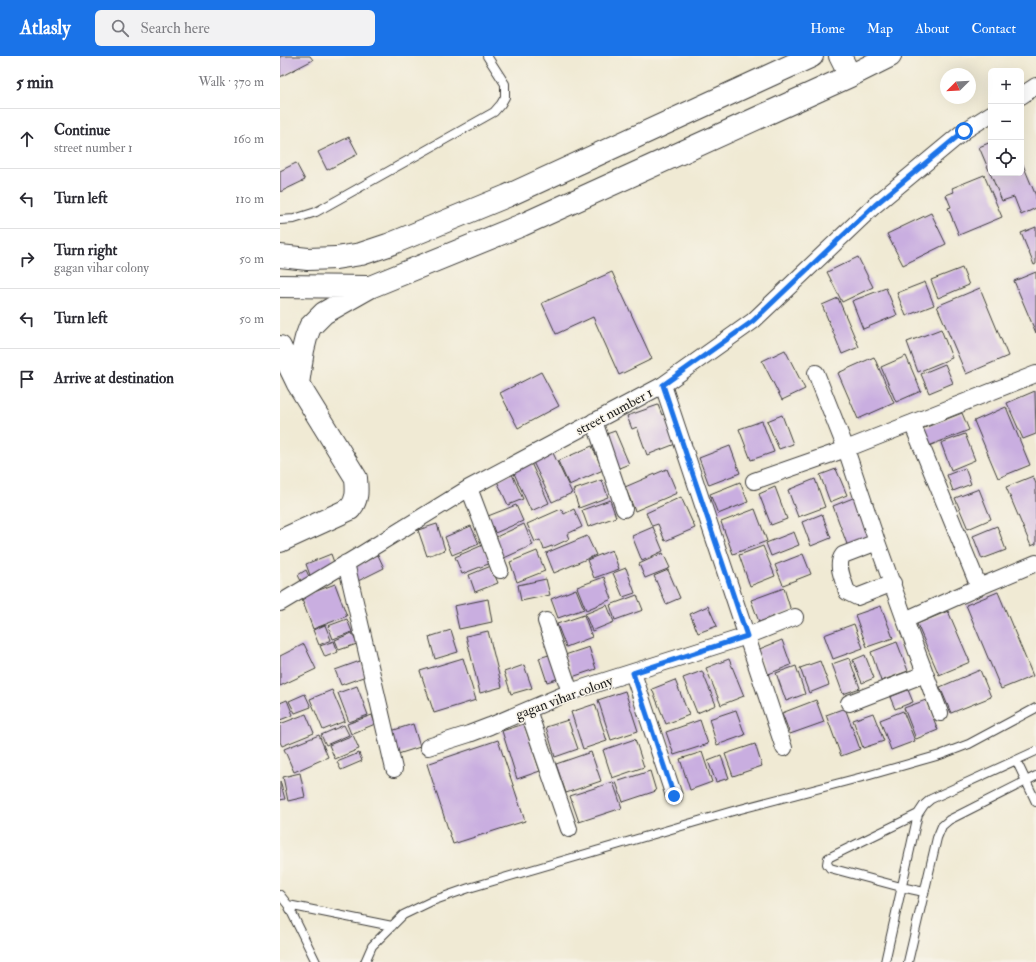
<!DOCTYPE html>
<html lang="en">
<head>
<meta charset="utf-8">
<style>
  body { margin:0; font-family:"IM FELL Double Pica",serif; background:#f2f2f3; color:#2b2b33 }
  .controls { position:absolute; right:12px; top:12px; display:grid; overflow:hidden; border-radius:6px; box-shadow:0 4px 16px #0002 }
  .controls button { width:36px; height:36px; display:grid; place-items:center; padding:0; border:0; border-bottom:1px solid #e1e1e2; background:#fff; color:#2b2b33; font:20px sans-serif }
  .compass { position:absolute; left:660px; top:12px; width:36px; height:36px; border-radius:50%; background:#fff; box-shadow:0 4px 16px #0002; rotate:246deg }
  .stop { position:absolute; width:12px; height:12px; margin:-9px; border:3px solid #1a73e8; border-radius:50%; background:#fff }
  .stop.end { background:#1a73e8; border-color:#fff; box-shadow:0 1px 4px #0008 }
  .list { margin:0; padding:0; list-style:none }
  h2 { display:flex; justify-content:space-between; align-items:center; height:52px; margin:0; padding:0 16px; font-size:17px }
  h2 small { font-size:13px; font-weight:400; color:#7c7c81 }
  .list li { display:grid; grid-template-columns:26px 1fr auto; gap:12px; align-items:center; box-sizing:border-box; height:60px; padding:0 16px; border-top:1px solid #e1e1e2 }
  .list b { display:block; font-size:15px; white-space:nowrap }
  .list p { margin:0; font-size:13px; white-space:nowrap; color:#7c7c81 }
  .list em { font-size:13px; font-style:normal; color:#7c7c81 }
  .icon { flex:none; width:22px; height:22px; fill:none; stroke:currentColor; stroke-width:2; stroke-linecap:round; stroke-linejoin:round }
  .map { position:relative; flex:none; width:756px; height:906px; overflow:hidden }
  header { display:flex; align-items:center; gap:24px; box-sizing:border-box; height:56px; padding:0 20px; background:#1a73e8; color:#fff }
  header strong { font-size:19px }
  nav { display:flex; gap:22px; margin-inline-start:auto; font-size:14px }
  .search { width:280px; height:36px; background:#f2f2f3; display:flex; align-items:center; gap:10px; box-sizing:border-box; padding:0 14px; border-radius:6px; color:#7c7c81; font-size:15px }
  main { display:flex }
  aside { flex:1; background:#fff }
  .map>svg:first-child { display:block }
  .building { fill:#c9aee0 }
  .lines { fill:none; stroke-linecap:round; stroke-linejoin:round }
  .lane-casing { stroke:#3c3b38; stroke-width:10 }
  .street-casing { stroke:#3c3b38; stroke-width:18 }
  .secondary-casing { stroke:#3c3b38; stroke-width:24 }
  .lane { stroke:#fff; stroke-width:8 }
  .street { stroke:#fff; stroke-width:16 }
  .secondary { stroke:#fff; stroke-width:22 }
  .route { stroke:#1a73e8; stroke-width:5 }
  .labels { text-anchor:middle; stroke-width:3; stroke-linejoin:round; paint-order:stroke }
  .street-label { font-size:14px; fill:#1c1c1c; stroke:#f7f3e8 }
</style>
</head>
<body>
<header>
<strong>Atlasly</strong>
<div class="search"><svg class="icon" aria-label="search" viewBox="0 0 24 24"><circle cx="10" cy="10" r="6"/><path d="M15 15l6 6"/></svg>Search here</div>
<nav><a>Home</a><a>Map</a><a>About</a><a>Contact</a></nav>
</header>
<main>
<aside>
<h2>5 min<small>Walk · 370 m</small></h2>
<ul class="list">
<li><svg class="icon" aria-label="ahead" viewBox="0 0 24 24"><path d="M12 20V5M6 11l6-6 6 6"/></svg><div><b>Continue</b><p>street number 1</p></div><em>160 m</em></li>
<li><svg class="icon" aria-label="left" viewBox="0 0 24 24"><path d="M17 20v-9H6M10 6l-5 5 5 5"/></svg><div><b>Turn left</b></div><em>110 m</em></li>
<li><svg class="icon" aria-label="right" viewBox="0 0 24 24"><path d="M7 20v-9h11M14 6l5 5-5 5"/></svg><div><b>Turn right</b><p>gagan vihar colony</p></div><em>50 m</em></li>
<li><svg class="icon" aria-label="left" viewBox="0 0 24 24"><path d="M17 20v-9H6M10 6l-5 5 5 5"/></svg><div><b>Turn left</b></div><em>50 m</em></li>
<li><svg class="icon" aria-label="arrive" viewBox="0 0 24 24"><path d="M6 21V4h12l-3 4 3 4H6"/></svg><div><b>Arrive at destination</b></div></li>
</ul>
</aside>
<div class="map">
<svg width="756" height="906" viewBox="0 0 756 906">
  <rect width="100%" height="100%" fill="#f7f3e8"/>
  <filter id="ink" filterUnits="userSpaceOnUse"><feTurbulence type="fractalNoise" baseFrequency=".025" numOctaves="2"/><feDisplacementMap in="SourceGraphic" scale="8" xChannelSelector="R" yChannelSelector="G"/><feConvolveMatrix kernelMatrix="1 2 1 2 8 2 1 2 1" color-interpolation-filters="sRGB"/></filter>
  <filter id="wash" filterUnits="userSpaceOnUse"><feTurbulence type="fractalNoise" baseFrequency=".012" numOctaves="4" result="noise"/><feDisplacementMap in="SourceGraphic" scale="16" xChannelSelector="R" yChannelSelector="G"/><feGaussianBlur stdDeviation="0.9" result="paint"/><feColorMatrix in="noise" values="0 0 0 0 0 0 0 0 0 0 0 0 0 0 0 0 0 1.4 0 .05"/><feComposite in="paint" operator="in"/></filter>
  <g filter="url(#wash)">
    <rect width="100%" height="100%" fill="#f0ead4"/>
    <g id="blocks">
      <!-- building -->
      <path class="building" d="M0 0H30L33 4 0 21Z
        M69 81 78 98 47 114 38 96Z
        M711 86V117H741V104L756 140V152L741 159 734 141 722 145 699 91Z
        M16 107 25 124 0 136V115Z
        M704 119 722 161 679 179 668 152 671 151 666 139 674 136 672 132Z
        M651 157 666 188 623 209 607 178Z
        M756 171V208L754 209 741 177Z
        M578 201 593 231 562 246 547 216Z
        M682 212 689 229 658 242 651 224Z
        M332 216 372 303 339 319 313 261 276 278 262 247Z
        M756 216V277L734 225Z
        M645 226 654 249 626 260 617 237Z
        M606 232 617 259 583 273 572 245Z
        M700 232 728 300 686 318 657 250Z
        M558 242 579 291 562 298 542 249Z
        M661 273 672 302 638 316 627 286Z
        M505 294 525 333 502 344 482 305Z
        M626 300 641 335 616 346 601 311Z
        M594 301 614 347 578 363 558 317Z
        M665 308 673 327 649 337 641 318Z
        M261 316 279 350 238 372 220 337Z
        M755 335 756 378 743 383 727 347Z
        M378 349 382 359 384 358 398 387 367 399 357 371 352 373 347 360Z
        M726 351 750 409 718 422 694 365Z
        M682 357 689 374 646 391 639 374Z
        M502 359 513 388 499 393 487 365Z
        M482 365 494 396 471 404 459 373Z
        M335 375 349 408 334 414 321 380Z
        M685 378 695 404 671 414 661 387Z
        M312 390 323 414 289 429 278 405Z
        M450 390 460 417 429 429 419 402Z
        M273 397 292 437 272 446 253 406Z
        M251 407 269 447 251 455 233 415Z
        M685 412 691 428 673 435 667 419Z
        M387 413 397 437 355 455 345 431Z
        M556 413 567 439 550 446 540 419Z
        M232 418 243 443 228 449 217 425Z
        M753 420 756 428V488L751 490 726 431Z
        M535 423 545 451 518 461 508 434Z
        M322 424 328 441 299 452 293 434Z
        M460 426 468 446 438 458 430 438Z
        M495 431 507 463 491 469 479 438Z
        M699 433 711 463 688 473 675 442Z
        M578 440 594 481 568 491 553 450Z
        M401 441 415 472 385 485 378 468 372 470 366 457Z
        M330 444 336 461 308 471 302 454Z
        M236 449 243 465 215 477 208 460Z
        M281 453 284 458 294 453 302 471 287 478 289 483 272 491V490L264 493 260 484 255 486 247 468Z
        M475 453 487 485 453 498 441 466Z
        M542 458 551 482 531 490 522 466Z
        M157 468 165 494 147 500 138 474Z
        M244 468 253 489 224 502 214 482Z
        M191 470 199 488 172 499 165 481Z
        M717 470 726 494 702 503 693 480Z
        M373 471 383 495 362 505 352 480Z
        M514 476 519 489 491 500 486 487Z
        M307 480 316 499 274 517 266 497Z
        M203 489 211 507 182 518 175 501Z
        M483 490 495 520 470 530 459 499Z
        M332 494 339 513 314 522 307 504Z
        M257 495 265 515 237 526 230 506Z
        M383 497 390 512 365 522 359 508Z
        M51 498 56 512 31 522 26 508Z
        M523 498 531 518 503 529 495 509Z
        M98 499 104 512 76 526 70 513Z
        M211 510 218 527 195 536 189 519Z
        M346 512 355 537 343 541 333 517Z
        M26 514 32 527 24 531 18 519Z
        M388 514 400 542 386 548 374 520Z
        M324 521 332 543 306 554 297 531Z
        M266 523 270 539 241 545 238 529Z
        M55 528 67 560 33 573 21 541Z
        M504 532 511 555 479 566 471 544Z
        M296 533 304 553 278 562 271 543Z
        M718 536 753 620 721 633 686 549Z
        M357 539 363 554 335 564 330 549Z
        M208 543 212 566 179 573 174 550Z
        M327 549 334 566 312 575 305 558Z
        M428 550 437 570 418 577 410 558Z
        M601 550 613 582 587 591 575 559Z
        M668 555 690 606 659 619 637 568Z
        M304 559 312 581 286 591 277 568Z
        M67 563 72 576 53 583 48 570Z
        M574 568 583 592 553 603 544 579Z
        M45 569 51 584 39 589 33 574Z
        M171 574 178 596 155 603 149 581Z
        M208 575 222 631 200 637 186 580Z
        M72 577 77 588 59 594 55 584Z
        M502 584 511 609 486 619 477 594Z
        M54 585 58 596 45 601 40 590Z
        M617 586 628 615 601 625 591 596Z
        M24 588 36 613 0 630V600Z
        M309 591 316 613 292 621 285 599Z
        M272 598 280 622 267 626 259 602Z
        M585 599 594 622 582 627 573 604Z
        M183 602 196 644 154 657 140 615Z
        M569 602 580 632 563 638 552 608Z
        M449 603 464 640 441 649 426 612Z
        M80 605 86 620 61 629 55 614Z
        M540 605 549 629 529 637 520 612Z
        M244 609 252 632 231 638 224 616Z
        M516 610 525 638 506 645 496 617Z
        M700 614 711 641 671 657 660 631Z
        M422 615 436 649 417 657 403 622Z
        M395 624 409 659 386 668 372 633Z
        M77 630 88 659 69 666 58 637Z
        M52 634 65 665 43 674 30 643Z
        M628 634 633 646 615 653 610 641Z
        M345 635 358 675 331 684 318 644Z
        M25 638 31 651 15 657 9 645Z
        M7 644 13 659 0 664V647Z
        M536 644 544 666 510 678 502 657Z
        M646 644 658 674 636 683 624 652Z
        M315 648 327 685 303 693 291 656Z
        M565 652 580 693 561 700 546 659Z
        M456 654 465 679 437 689 429 663Z
        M623 655 635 685 611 694 600 664Z
        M593 657 604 685 583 692 573 664Z
        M26 658 34 677 2 690 0 686V668Z
        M92 659 95 668 71 678 67 668Z
        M288 664 298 693 275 701 266 671Z
        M420 664 428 688 394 699 386 676Z
        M133 668 140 691 115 699 108 676Z
        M244 668 260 715 237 723 222 675Z
        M64 669 69 679 46 689 41 679Z
        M39 679 48 701 14 716 4 693Z
        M73 679 79 693 55 703 49 689Z
        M355 683 364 711 332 722 323 694Z
        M218 684 245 765 173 788 147 708Z
        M475 688 482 710 453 720 445 698Z
        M311 696 321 725 286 737 276 708Z
        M422 696 432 726 410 734 400 703Z
        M79 697 82 705 61 714 57 706Z
        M441 700 449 722 436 726 428 705Z
        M370 715 376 735 343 746 336 726Z
        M20 717 25 741 8 745 3 721Z
        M0 725 5 743 0 744Z
        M333 726 342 752 299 766 290 740Z"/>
    </g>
  </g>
  <g filter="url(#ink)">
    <use href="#blocks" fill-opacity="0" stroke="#3c3b38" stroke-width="1"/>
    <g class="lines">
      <defs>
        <path id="lane" d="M0 164 14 163 36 156 214 56 221 48 225 41V28L207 0
          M736 704 756 746
          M638 758 548 802 547 808 550 812 621 831 644 836
          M0 839 8 849
          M36 906 8 849 112 870
          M85 906 92 890 123 859 152 845 189 832 453 755 590 719 660 699 689 688 756 652
          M605 906 638 758 644 749 651 743 756 695
          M628 906 657 782 662 770 669 764 756 720"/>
        <path id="street" d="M741 40 756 30
          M536 317 566 393 597 486 625 564
          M756 318 632 367 699 531 756 507
          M383 329 504 692
          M314 365 344 453
          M474 425 566 393 632 367
          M189 432 220 514
          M597 486 563 499C555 509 564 525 567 536L577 541 613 527
          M66 507 114 713
          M0 547 82 498 189 432 383 329 473 265 595 149 684 75 711 58
          M266 565 290 636
          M353 617 394 740
          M569 647 645 618
          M248 654 289 773
          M660 657 625 564 699 531
          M148 691 189 678 210 670 290 636 467 580 515 561"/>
        <path id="secondary" d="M560 0 570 20
          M0 200 28 203 56 202 81 198 108 189 227 140 532 0
          M0 230 89 231
          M0 291 18 328 76 422C77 435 78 443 70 453L0 485
          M18 328 23 294 26 282 30 271 44 257 90 231 242 169 570 20 610 0"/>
      </defs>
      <!-- lane casing -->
      <use href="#lane" class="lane-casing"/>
      <!-- street casing -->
      <use href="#street" class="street-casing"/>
      <!-- secondary casing -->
      <use href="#secondary" class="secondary-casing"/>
      <!-- lane -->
      <use href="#lane" class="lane"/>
      <!-- street -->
      <use href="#street" class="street"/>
      <!-- secondary -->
      <use href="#secondary" class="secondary"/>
    </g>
  </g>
  <g class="lines" filter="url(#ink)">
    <!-- route -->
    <path class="route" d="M394 740 353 617 467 580 383 329 473 265 595 149 684 75"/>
  </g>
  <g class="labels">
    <!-- street labels -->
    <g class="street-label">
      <text transform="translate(334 355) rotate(-28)" y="5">street number 1</text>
      <text transform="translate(284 641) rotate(-20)" y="5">gagan vihar colony</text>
    </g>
  </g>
</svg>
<div class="controls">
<button>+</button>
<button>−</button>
<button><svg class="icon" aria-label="locate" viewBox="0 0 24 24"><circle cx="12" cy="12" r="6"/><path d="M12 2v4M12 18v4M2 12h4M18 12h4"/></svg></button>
</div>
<svg class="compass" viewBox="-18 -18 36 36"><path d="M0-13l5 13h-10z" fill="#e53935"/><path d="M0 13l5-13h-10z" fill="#7c7c81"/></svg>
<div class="stop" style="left:684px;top:75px"></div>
<div class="stop end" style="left:394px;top:740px"></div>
</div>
</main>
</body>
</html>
